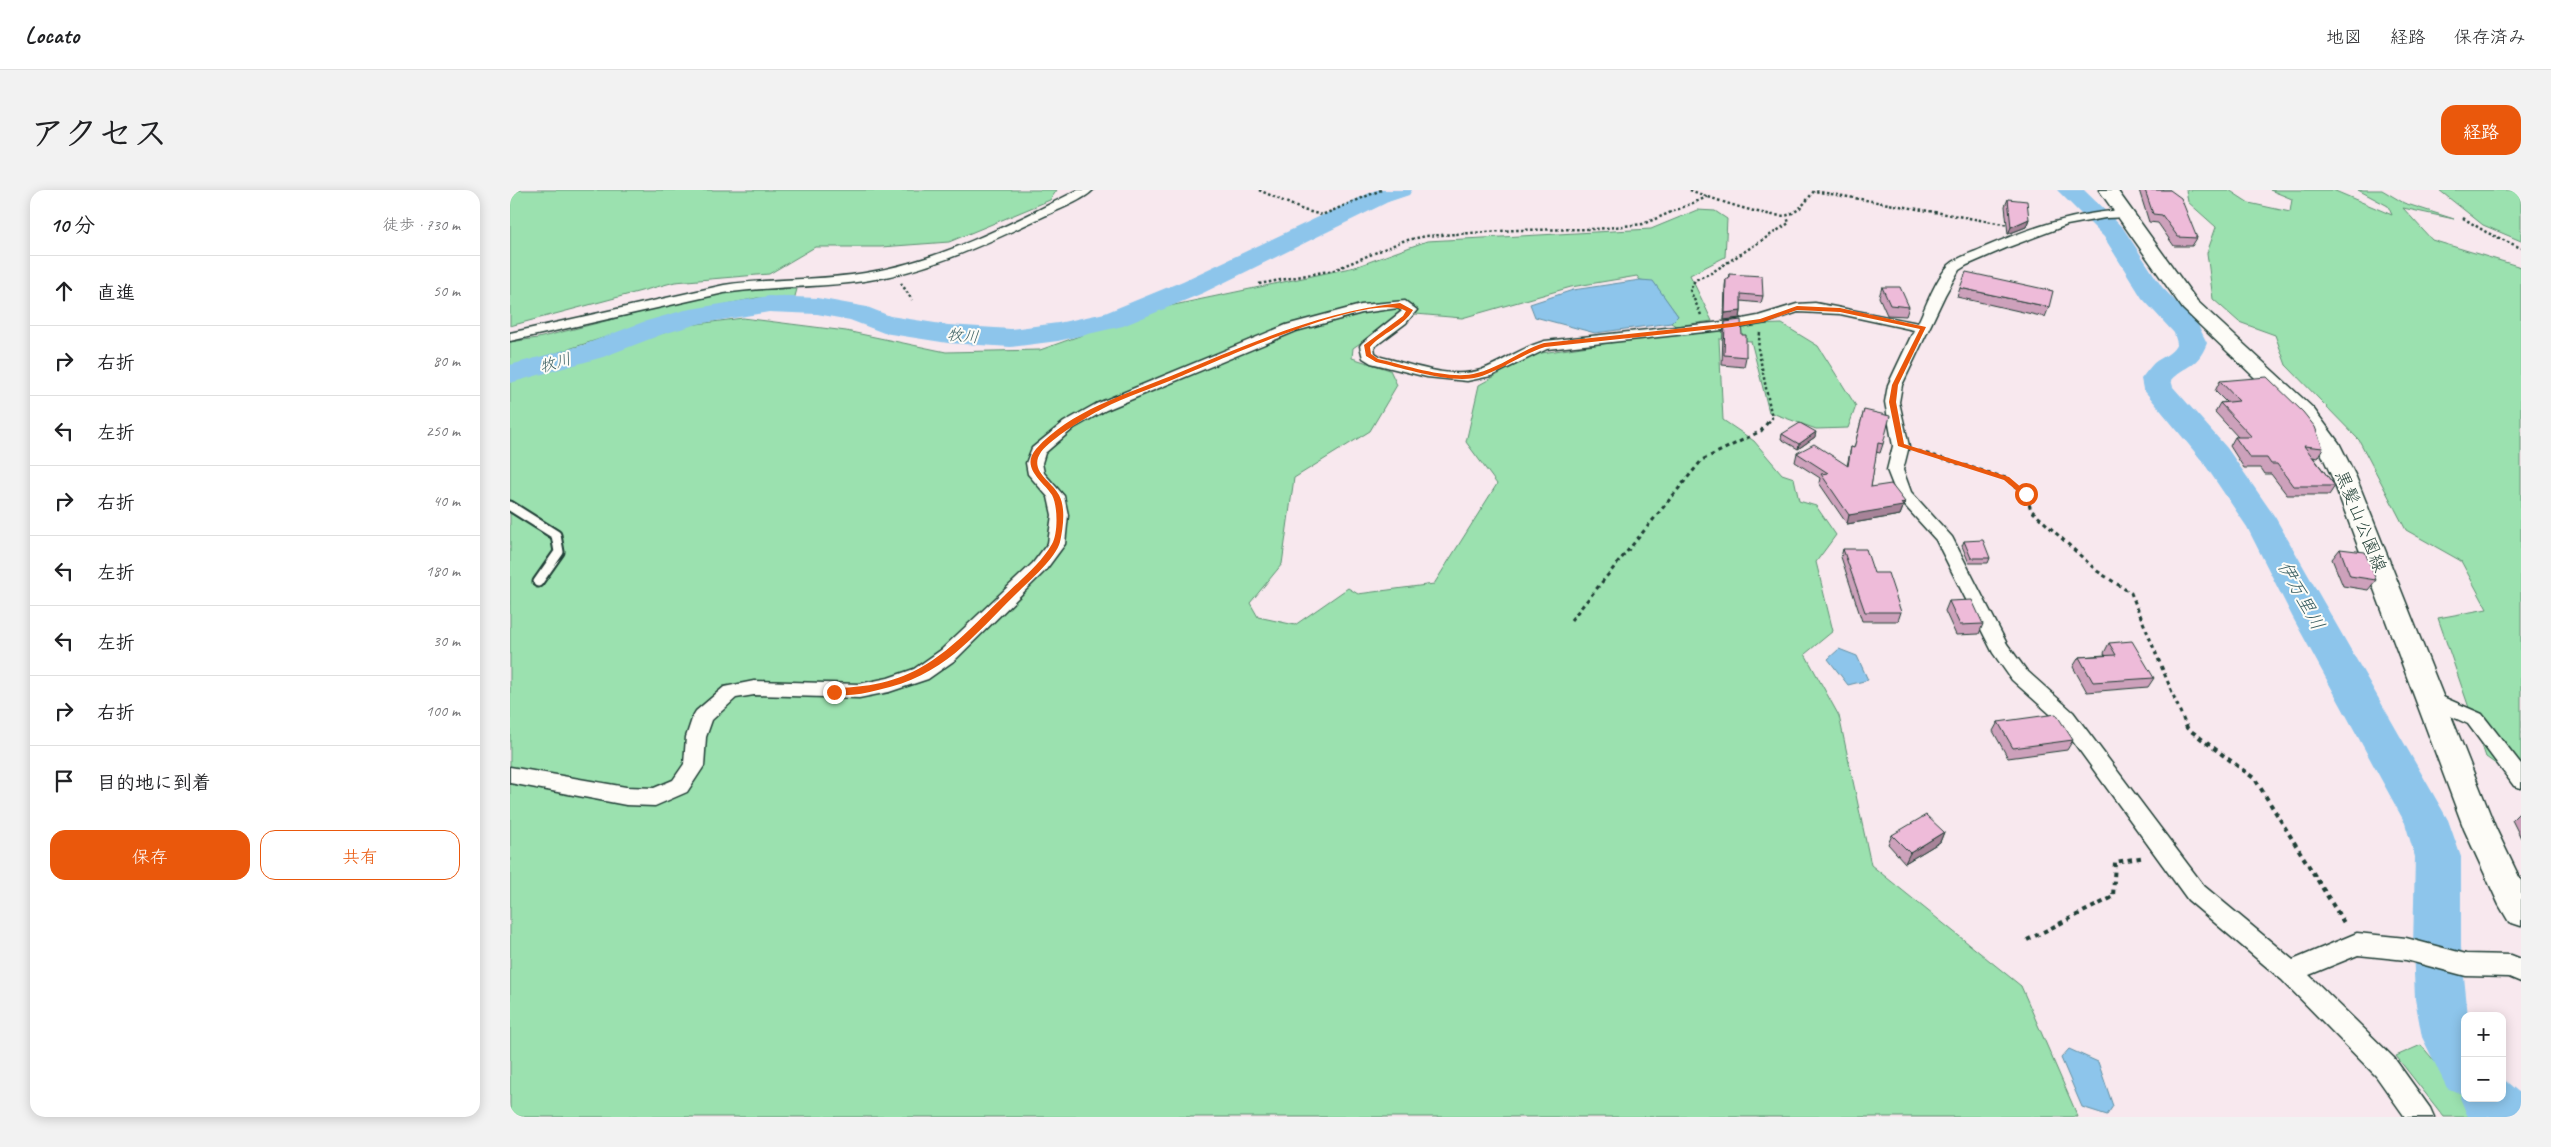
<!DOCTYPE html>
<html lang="ja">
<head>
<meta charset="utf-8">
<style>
  body { margin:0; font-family:Caveat,"Klee One",sans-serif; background:#f2f2f2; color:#202124 }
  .controls { position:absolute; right:15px; bottom:15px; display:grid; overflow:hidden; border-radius:10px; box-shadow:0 2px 12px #0003 }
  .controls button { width:45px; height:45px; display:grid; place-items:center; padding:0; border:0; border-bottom:1px solid #e0e0e0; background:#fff; color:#202124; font:25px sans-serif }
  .stop { position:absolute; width:15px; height:15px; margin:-11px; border:4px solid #ea580c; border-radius:50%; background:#fff }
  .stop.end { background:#ea580c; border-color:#fff; box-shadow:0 1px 5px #0008 }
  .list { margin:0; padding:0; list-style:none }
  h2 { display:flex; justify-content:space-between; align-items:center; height:65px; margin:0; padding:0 20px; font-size:21px }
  h2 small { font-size:16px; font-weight:400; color:#757577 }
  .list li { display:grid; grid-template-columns:32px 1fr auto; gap:15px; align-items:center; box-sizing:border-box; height:70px; padding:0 20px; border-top:1px solid #e0e0e0 }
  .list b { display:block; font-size:19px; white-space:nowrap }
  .list em { font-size:16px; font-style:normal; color:#757577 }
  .actions { display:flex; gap:10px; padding:15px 20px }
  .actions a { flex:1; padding:11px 0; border:1px solid #ea580c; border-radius:15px; text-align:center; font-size:18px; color:#ea580c }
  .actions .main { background:#ea580c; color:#fff }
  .icon { flex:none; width:28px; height:28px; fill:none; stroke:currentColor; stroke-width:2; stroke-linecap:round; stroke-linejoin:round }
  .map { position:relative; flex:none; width:2011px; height:927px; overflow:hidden; border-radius:15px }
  header { display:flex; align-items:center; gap:30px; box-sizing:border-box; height:70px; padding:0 25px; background:#fff; border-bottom:1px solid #e0e0e0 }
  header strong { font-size:24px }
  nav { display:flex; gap:28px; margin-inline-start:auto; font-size:18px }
  .intro { display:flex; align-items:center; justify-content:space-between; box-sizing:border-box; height:120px; padding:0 30px }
  h1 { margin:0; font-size:35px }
  .button { padding:12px 22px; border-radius:15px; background:#ea580c; color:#fff; font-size:18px; font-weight:700 }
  main { display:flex; gap:30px; padding:0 30px }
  aside { flex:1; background:#fff; border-radius:15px; box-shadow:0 2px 12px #0003 }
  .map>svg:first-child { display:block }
  .green { fill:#9be1af; stroke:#5d8f72 }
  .water { fill:#8dc5eb; stroke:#618fa2 }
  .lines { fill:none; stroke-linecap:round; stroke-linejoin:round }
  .river { fill:#8dc5eb; fill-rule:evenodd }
  .lane-casing { stroke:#1f3d34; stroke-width:13 }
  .street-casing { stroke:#1f3d34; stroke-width:3 }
  .secondary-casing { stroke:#1f3d34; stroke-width:3 }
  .path-far2 { stroke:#1f3d34; stroke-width:2.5; stroke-dasharray:2.5 2.5; stroke-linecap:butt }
  .path-far1 { stroke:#1f3d34; stroke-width:3; stroke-dasharray:4 4; stroke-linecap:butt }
  .path { stroke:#1f3d34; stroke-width:4; stroke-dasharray:4.5 4.5; stroke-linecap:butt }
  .lane { stroke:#fdfcf7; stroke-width:9 }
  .street { fill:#fdfcf7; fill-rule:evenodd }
  .secondary { fill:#fdfcf7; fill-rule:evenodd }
  .wall { fill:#cda1bb; stroke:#1f3d34 }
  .shaded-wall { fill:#a78398; stroke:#1f3d34 }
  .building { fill:#eebbd9; stroke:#1f3d34 }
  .route { fill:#ea580c }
  .labels { text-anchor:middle; stroke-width:4; stroke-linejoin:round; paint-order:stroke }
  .far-water-label { font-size:16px; font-style:italic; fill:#3a5f62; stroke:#fdfcf7 }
  .street-label { font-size:18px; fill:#1f3d34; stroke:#fdfcf7 }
  .water-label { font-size:19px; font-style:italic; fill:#3a5f62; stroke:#fdfcf7 }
</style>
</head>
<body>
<header>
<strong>Locato</strong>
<nav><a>地図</a><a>経路</a><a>保存済み</a></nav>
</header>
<div class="intro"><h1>アクセス</h1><a class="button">経路</a></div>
<main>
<aside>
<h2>10 分<small>徒歩 · 730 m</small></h2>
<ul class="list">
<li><svg class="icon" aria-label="ahead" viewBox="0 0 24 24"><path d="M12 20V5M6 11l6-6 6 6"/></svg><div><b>直進</b></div><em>50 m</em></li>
<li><svg class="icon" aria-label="right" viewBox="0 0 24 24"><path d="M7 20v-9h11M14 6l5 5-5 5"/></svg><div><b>右折</b></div><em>80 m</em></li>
<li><svg class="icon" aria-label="left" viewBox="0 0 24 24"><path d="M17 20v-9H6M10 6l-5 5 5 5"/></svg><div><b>左折</b></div><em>250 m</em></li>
<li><svg class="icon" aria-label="right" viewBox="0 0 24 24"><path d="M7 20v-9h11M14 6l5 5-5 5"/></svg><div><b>右折</b></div><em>40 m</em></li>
<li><svg class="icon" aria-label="left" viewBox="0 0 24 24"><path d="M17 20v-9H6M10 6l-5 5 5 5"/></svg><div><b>左折</b></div><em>180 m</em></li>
<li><svg class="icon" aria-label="left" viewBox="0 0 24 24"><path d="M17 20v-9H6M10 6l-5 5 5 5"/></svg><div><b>左折</b></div><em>30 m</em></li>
<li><svg class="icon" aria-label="right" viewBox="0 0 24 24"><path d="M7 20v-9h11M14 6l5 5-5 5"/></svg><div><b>右折</b></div><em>100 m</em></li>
<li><svg class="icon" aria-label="arrive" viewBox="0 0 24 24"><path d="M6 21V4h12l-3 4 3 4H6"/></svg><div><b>目的地に到着</b></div></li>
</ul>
<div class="actions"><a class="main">保存</a><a>共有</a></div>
</aside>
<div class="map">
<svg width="2011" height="927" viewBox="0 0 2011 927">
  <rect width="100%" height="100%" fill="#f8e8ee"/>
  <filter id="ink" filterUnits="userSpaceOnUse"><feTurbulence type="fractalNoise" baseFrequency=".02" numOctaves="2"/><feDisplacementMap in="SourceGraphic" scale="10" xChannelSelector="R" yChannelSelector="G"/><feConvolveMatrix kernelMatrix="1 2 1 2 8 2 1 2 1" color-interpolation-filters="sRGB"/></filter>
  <g filter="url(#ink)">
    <!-- green -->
    <path class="green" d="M0 0H547L540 10 439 52 371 57H305L259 84 165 92 0 136Z
      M1676 0H1719L1739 13 1780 22 1782 9 1760 0H1823L1882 25 1878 16 1848 0H1872L1894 13 1944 29 1893 18 1922 50 2011 77V592L1976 567 1928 428 1977 419 1951 371 1896 340 1849 250 1776 175 1765 145 1729 132 1703 109 1697 63 1706 37 1678 12Z
      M1929 0H2011V51L1973 35Z
      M1187 20 1205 21 1217 29 1215 67 1180 85 1202 131 1166 136 1161 133 1168 126 1143 92 1130 90 1127 86 1061 97 952 128 894 123 843 158 842 168 880 180 887 195 860 241 784 288 772 374 740 413 748 427 785 435 838 398 848 404 924 394 987 294 956 252 969 195 1025 164 1212 136 1272 134 1308 156 1346 216 1338 238 1306 239 1259 222 1241 151 1209 149 1213 230 1244 251 1272 284 1284 288 1289 311 1306 316 1326 345 1306 372 1323 441 1295 464 1329 526 1361 675 1511 796 1568 927H0V191L179 135 233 128 336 141 436 162 530 160 645 119 845 77 917 51 1141 39Z
      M243 99H287L284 110 247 108 167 124 0 178V152L28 148 191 107Z
      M1911 855 1955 908 1973 927H1934L1886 866Z"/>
    <!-- water -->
    <path class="water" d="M1130 90 1143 91 1168 126 1161 133 1085 143 1025 127 1020 114 1063 100Z
      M1329 459 1347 466 1358 490 1338 495 1318 469Z
      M1559 859 1588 872 1603 916 1597 925 1572 917 1551 868Z"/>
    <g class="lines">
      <!-- river -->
      <path class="river" d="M866 0H902L899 5 878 12 693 103 613 136 548 151 501 157 438 153 374 143 340 130 307 124 259 122 188 134 153 144 93 167 0 193V175L73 155 133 132 175 120 259 106 307 108 357 117 380 126 438 135 501 139 548 133 595 123 673 91Z
        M1547 0H1574L1613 38 1652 97 1688 135 1697 153C1686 180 1677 173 1661 190L1663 197 1717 258 1765 327 1938 630 1951 667V757L1958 826H1955V908H1992V888L2011 904V927H1958L1950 908 1951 904 1937 898 1912 847 1905 809 1903 757 1905 667 1895 633 1782 426 1737 337 1693 272 1633 199 1631 189C1635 184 1639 178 1644 173 1653 166 1663 164 1667 153L1664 143 1632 108 1594 47Z"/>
      <defs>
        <path id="lane" d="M0 316 46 345 49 362 28 392"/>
        <path id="street" d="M568 0H583C573 11 540 23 526 30 471 56 415 82 354 91 308 98 261 96 214 103L0 151V143L214 95C261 88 308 91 355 83 430 71 501 34 568 0Z
          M1617 20 1623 24 1621 27 1595 28 1557 35 1496 58 1457 75 1449 80 1435 105 1392 195 1389 212 1399 256 1393 280 1401 302 1442 347 1497 454 1516 480 1563 522 1694 696 1783 770 1847 743 1896 748 1956 764 2001 765 2011 769V792L1999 787 1956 786 1896 770 1848 765 1799 785 1884 868 1920 918 1924 927H1895L1866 886 1772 790 1678 710 1549 532 1502 490 1483 463 1426 350 1388 308 1377 280 1383 256 1375 212 1378 195 1404 140 1330 124 1288 122 1256 133 1222 139 1037 159 981 186 957 191 917 187 861 173 853 168 850 156 852 153 892 121 888 118 852 123 786 141 596 220 564 238 535 263 532 273 534 283 554 306 558 325 555 354 535 381 445 470 418 489 379 502 349 508 244 505 226 508 202 530 196 547 194 576 177 602 145 616 116 615 0 593V577L116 597 144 598 163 590 174 574 176 547 183 526 186 521 214 497 244 491 349 494 378 488 404 479 431 460 523 373 538 353 542 325 538 307 518 284 516 273 522 258 554 232 586 214 776 135 851 115 895 111 907 120 896 133 864 157 865 163 871 167C901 174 940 190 971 180 993 172 1012 157 1035 151L1222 131 1248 126 1287 114 1305 113 1408 133C1417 114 1425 90 1439 75 1448 67 1462 63 1473 58 1520 38 1566 22 1617 20Z
          M1919 501 1972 524 2011 574V598L2004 596 1958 534 1912 513 1909 508 1912 503Z"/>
        <path id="secondary" d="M1589 0H1607L1687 111 1803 218 1829 253 1846 287 1986 639 2011 691V736L1999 732 1989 715 1954 639 1822 287 1807 254 1787 228 1673 119Z"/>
      </defs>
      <!-- lane casing -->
      <use href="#lane" class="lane-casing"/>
      <!-- street casing -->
      <use href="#street" class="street-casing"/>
      <!-- secondary casing -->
      <use href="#secondary" class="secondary-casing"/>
      <!-- path-far2 -->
      <path class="path-far2" d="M749 0 793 20 812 25 871 0
        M1180 0C1197 7 1262 30 1278 25 1290 21 1297 10 1304 1L1499 35
        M1953 28 1976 42 2011 58
        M391 93 402 110
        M749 94 824 80 893 51 916 46 1006 40 1086 39 1133 34 1197 7
        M1191 125 1180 100 1185 90 1201 83 1279 33 1277 27
        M1250 143 1248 158 1262 228 1257 234"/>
      <!-- path-far1 -->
      <path class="path-far1" d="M1408 261 1496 288 1516 304 1521 320 1587 381 1621 403 1676 536
        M1061 430 1192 270 1251 241 1258 232"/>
      <!-- path -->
      <path class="path" d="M1676 535 1677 538 1745 589 1836 736
        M1517 750 1603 707 1605 672 1635 667"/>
      <!-- lane -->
      <use href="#lane" class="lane"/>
      <!-- street -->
      <use href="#street" class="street"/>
      <!-- secondary -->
      <use href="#secondary" class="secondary"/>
    </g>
    <!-- wall -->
    <path class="wall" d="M1629 0H1660L1687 48 1682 56H1664L1648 33 1639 32Z
      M1498 9 1519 29 1516 37 1498 44 1495 16Z
      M1219 84 1253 106 1251 113 1231 111V121L1230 128 1214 130 1215 96 1216 89H1218Z
      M1372 97 1399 117 1396 126 1377 125 1369 107Z
      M1450 98 1539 117 1535 127 1447 107Z
      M1215 132 1232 145 1236 167 1234 177 1212 175 1213 142Z
      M1710 191 1813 258 1807 268 1803 267 1825 296 1819 305H1777L1761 284H1755L1751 278H1734L1720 256 1725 247H1728L1705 222 1710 213 1716 212 1705 201Z
      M1354 220 1373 254 1370 263 1366 262 1361 297 1395 312 1390 325 1337 334 1309 293 1310 288 1285 272 1287 263 1337 276 1341 257 1344 258Z
      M1272 244 1305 247 1288 259 1271 249Z
      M1454 351 1480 368 1478 373H1459L1452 356Z
      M1333 359 1364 383 1391 422 1388 431H1352L1331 367Z
      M1830 359 1866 390 1858 400 1833 396 1822 369Z
      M1439 411 1473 434 1469 444 1446 445 1435 421Z
      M1599 453 1644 488 1638 497 1577 502 1563 477 1569 467 1595 465 1594 463Z
      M1488 532 1563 550 1557 560 1498 568 1483 541Z
      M2011 621V648L2002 630Z
      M1434 642 1430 652 1395 673 1378 654 1382 645Z"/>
    <!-- shaded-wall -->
    <path class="shaded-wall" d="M1519 29 1516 37 1498 44 1501 37Z
      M1231 121 1230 128 1214 130 1215 123Z
      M1306 242 1305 247 1288 259 1289 254Z
      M1395 312 1390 325 1337 334 1339 325Z
      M1434 642 1430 652 1395 673 1400 663Z"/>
    <!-- building -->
    <path class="building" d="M1635 0H1660L1671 8 1687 48 1668 47 1652 25 1643 24Z
      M1498 9 1517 11 1519 29 1501 37Z
      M1456 82 1543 101 1539 117 1450 98Z
      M1219 84 1252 86 1253 106 1231 104V121L1215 123 1216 89H1219Z
      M1372 97H1390L1399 117 1380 115Z
      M1231 130 1232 145H1236V167L1214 165 1215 132Z
      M1757 187 1793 222 1805 237 1813 258 1794 256 1825 296H1783L1767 274H1761L1757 268H1740L1725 247H1742L1710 213 1729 211 1710 191Z
      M1354 220 1380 226 1373 254 1368 253 1361 297 1381 294 1395 312 1391 313 1393 316 1339 325 1311 284 1318 283 1287 263 1304 254 1338 276 1341 257 1344 258Z
      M1290 233 1306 242 1289 254 1272 244Z
      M1473 350 1480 368H1461L1454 351Z
      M1333 359H1356L1364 383H1378L1391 422H1355Z
      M1830 359 1855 362 1866 390 1840 386Z
      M1462 410 1473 434 1450 435 1439 411Z
      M1622 451 1644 488 1583 492 1569 467 1606 465 1599 453Z
      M1546 524 1563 550 1503 558 1488 532Z
      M1416 625 1434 642 1400 663 1382 645Z"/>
  </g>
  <!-- route -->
  <path class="route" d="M890 113 903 120C893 137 872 143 860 157L861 164 868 169C895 175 941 191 967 183 991 177 1011 160 1034 153L1222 133 1250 129 1287 116 1330 118 1416 137 1388 195 1386 212 1394 254 1499 287 1519 304 1513 306 1494 290 1388 256 1379 212 1382 195 1410 139 1330 122 1287 120 1253 132 1222 137 1035 157C1013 164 994 178 972 186 945 196 894 178 866 172L856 166 854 155 893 126 896 121C862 100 708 171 669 187 644 198 617 206 592 219 576 227 542 248 531 262 518 281 542 291 549 305 556 318 553 338 550 352 546 368 519 391 507 403 461 448 434 486 368 500 353 504 336 507 321 504V499L324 498C408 497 435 463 492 408 508 392 530 375 542 354 548 344 548 316 542 305 533 291 510 278 526 259 560 221 616 204 661 186 736 155 809 122 890 113Z"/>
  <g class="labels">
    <!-- far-water labels -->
    <g class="far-water-label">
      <text transform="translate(453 145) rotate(5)" y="6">牧川</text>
      <text transform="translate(45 172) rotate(-16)" y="6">牧川</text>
    </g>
    <!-- street labels -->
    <g class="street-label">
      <text transform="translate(1851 331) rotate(68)" y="6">黒髪山公園線</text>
    </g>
    <!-- water labels -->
    <g class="water-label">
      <text transform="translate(1792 405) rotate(61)" y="7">伊万里川</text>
    </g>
  </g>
</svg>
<div class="controls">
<button>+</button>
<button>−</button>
</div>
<div class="stop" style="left:1516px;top:304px"></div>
<div class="stop end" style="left:324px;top:502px"></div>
</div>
</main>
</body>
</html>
